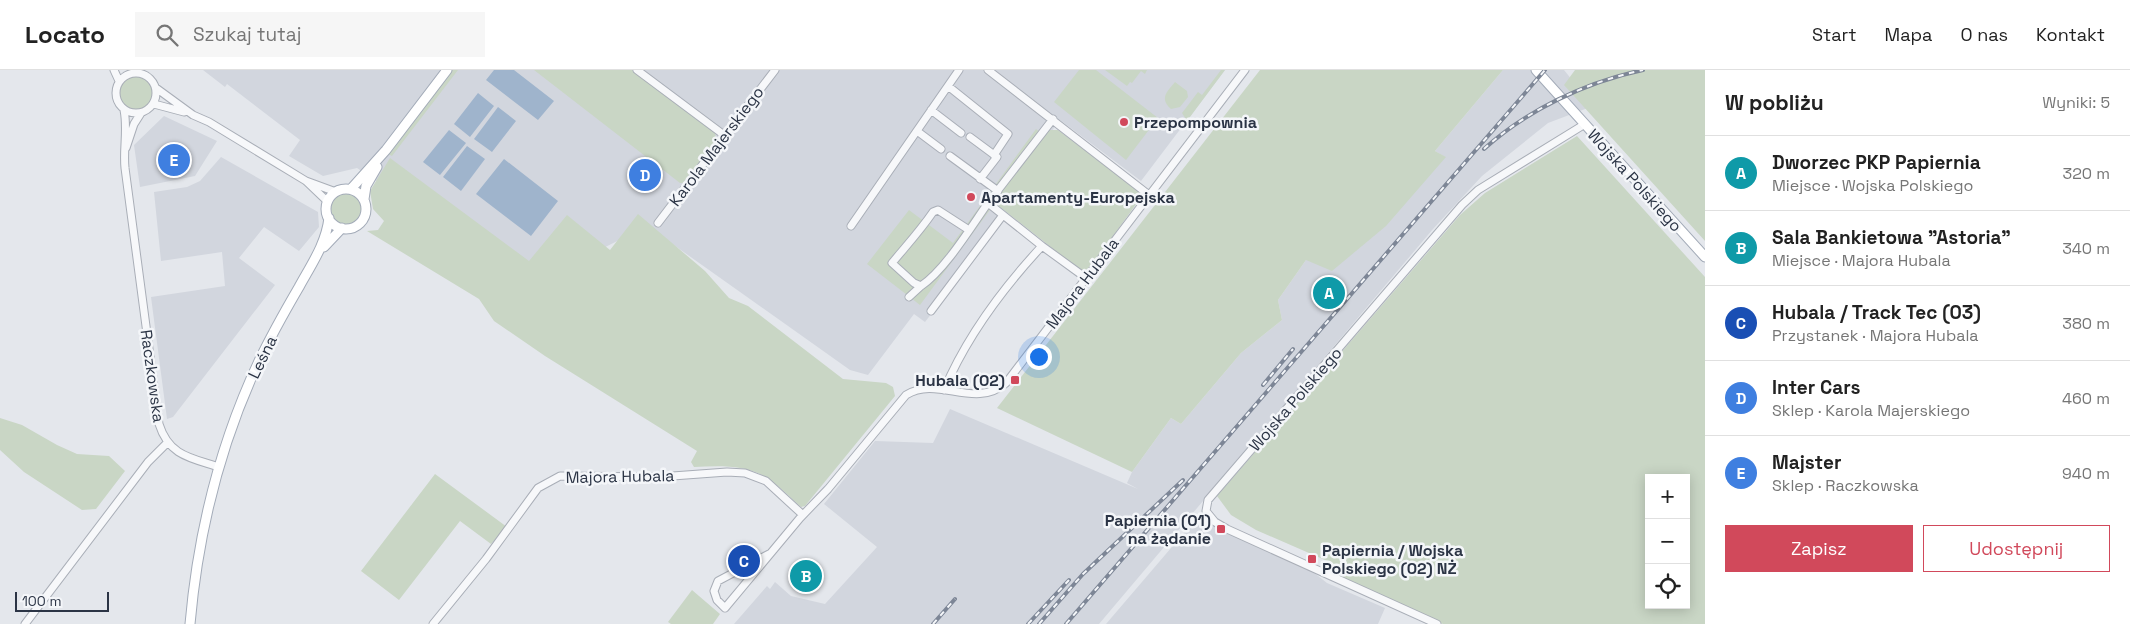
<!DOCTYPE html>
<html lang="pl">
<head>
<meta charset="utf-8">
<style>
  body { margin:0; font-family:"Space Grotesk",sans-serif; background:#f6f6f6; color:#222 }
  .controls { position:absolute; right:15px; bottom:15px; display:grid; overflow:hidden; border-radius:0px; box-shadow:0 2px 12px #0003 }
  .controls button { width:45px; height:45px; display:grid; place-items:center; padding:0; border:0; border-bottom:1px solid #e0e0e0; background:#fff; color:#222; font:25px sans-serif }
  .scale { position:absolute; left:15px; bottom:12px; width:94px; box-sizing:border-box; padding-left:5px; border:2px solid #2b3445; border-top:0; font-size:14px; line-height:18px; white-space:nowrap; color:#2b3445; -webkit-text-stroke:4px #f4f6f9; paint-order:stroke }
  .you { position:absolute; left:1038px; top:286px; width:18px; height:18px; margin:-12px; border:4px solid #fff; border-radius:50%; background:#1a73e8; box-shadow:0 0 0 8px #1a73e833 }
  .badge { display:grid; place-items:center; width:32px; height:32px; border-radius:50%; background:#d1495b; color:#fff; font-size:16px; font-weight:700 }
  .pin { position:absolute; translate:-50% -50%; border:2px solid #fff; box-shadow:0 1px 5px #0006 }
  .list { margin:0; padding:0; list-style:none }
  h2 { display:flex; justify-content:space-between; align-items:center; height:65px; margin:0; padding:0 20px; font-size:21px }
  h2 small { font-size:16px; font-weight:400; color:#767676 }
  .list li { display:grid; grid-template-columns:32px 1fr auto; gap:15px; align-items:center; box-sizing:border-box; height:75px; padding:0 20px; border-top:1px solid #e0e0e0 }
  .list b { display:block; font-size:19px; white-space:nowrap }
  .list p { margin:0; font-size:16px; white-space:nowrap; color:#767676 }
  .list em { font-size:16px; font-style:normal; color:#767676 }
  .actions { display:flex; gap:10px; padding:15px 20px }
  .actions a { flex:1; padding:11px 0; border:1px solid #d1495b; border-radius:0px; text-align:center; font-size:18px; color:#d1495b }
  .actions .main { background:#d1495b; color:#fff }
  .icon { flex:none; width:28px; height:28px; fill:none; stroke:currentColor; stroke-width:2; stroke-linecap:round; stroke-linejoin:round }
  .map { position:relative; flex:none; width:1705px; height:554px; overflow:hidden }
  header { display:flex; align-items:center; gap:30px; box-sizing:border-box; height:70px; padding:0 25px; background:#fff; border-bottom:1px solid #e0e0e0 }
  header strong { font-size:24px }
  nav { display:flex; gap:28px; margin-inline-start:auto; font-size:18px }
  .search { width:350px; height:45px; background:#f6f6f6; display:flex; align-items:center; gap:12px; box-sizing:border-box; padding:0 18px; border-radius:0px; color:#767676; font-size:19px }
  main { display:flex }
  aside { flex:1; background:#fff }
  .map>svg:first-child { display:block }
  .built { fill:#d2d6de }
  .green { fill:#c9d6c5; fill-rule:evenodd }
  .water { fill:#9fb4cc }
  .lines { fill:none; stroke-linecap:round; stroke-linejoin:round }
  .minor-casing { stroke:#a9aeb7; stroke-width:9 }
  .major-casing { stroke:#a3abb8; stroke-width:11 }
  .minor { stroke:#f7f8fa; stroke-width:7 }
  .major { stroke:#fff; stroke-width:9 }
  .rail-casing { stroke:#7d8696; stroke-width:4 }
  .rail { stroke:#f4f6f9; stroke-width:2; stroke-dasharray:5.5; stroke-linecap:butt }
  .poi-dot { fill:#d1495b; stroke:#f4f6f9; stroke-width:2 }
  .labels { text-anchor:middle; stroke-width:5; stroke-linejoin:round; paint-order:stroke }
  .poi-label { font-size:16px; font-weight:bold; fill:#2b3445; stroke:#f4f6f9; text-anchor:start }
  .street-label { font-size:16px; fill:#2b3445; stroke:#f4f6f9 }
</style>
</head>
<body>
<header>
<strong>Locato</strong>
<div class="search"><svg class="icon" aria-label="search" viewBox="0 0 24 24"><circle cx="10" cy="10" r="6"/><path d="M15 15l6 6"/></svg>Szukaj tutaj</div>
<nav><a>Start</a><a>Mapa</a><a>O nas</a><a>Kontakt</a></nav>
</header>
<main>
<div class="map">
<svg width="1705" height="554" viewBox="0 0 1705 554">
  <rect width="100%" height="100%" fill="#e4e7ec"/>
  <!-- built -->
  <path class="built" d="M203 0H1225L1141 111 1060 50 993 139 1005 149 925 252 914 244 868 305 850 300 647 156 530 215 357 98 323 106 289 86 300 70 227 14 225 17Z
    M1503 0H1564L1593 36 1548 53 1482 106 1433 159 1099 554H734L767 516 770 519 775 512 791 526 825 534 877 477 824 434 875 371 933 373 950 339 1138 419 1127 413 1132 402 1171 348 1181 354 1241 283 1282 250 1278 230 1306 190 1445 87 1435 81Z
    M164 46 217 71 195 106 140 117 134 75Z
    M221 87 318 142 319 157 299 181 264 157 239 188 275 215 173 347 167 349 151 227 225 216 222 182 161 191 154 122 187 117 200 111Z
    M1203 451 1313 502 1327 513 1385 538 1378 554H1106L1189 457Z"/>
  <!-- green -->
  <path class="green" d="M451 0H458L392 86 388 84Z
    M534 0H632L715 62 716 71 683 113H680Z
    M1079 0H1096L1158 48 1126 90 1054 32Z
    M1105 0H1147L1145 4 1141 1 1132 13 1130 12 1127 16Z
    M1221 0H1225L1187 51 1182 43 1198 22 1202 25Z
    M1260 0H1503L1435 81 1446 87 1386 156 1332 201 1306 190 1278 230 1282 250 1241 283 1181 354 1171 348 1132 402 997 338Z
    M1575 0H1705V171L1564 15Z
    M116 23a20 20 0 1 1 40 0a20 20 0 1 1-40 0Z
    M1175 12 1187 21 1188 27 1180 37 1171 39C1159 28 1167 22 1175 12Z
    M1036 59 1045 66 1049 60H1058L1142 123 1137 133 1089 199 1081 201 995 133 920 235 867 194 909 140 953 173Z
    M1577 66 1705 207V554H1443L1336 506 1341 497 1256 460 1231 445 1217 426 1460 145 1485 123ZM1649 408H1686V535H1649Z
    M390 88 529 191 567 145 610 180 638 144 705 201 729 228 748 236 843 309 886 313 893 317 895 326 805 436 801 437C790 427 779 416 767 408 746 394 718 396 694 397L691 392 697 381 545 286 494 251 479 229 367 161 378 160 384 151 373 139 370 121Z
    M331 139a16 16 0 1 1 32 0a16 16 0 1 1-32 0Z
    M0 348 22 355 57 375 77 384 109 386 125 401 96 439 82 440 24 402 0 380Z
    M435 404 507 457 491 474 460 451 399 530 361 501Z
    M692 520 720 544 713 554H671L668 552Z"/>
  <!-- water -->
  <path class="water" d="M494 0H514L554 31 538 50 486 10Z
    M478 23 494 36 470 67 454 54Z
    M498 37 516 51 492 82 474 69Z
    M449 60 466 73 440 105 423 92Z
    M467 76 485 89 461 121 443 107Z
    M504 89 558 131 531 166 476 124Z"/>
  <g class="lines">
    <defs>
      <path id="minor" d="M114 0 119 11
        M637 0 724 65
        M988 0 1149 125
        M116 23a20 20 0 1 1 40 0a20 20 0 1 1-40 0Z
        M948 16 1008 64 994 85
        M156 18 193 45 209 52 306 111 328 132
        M154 34 184 42
        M124 40C128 59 123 79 125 98L159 354C169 386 191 388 219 397
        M931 40 961 63
        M917 61 941 79
        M970 67 997 87 980 109
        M126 78 134 54 141 43
        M950 86 998 121
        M306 111 336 122
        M988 133 1053 49
        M658 153 775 0
        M851 156 959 0
        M1042 176 1086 208
        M909 227 921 216
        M931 241 1003 145
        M944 320C966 268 1003 218 1042 176L988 133C971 157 945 200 921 216L914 213 892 193C906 176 920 161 933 142L938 140 969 160
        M769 484 718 511 714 521 717 530 725 538 800 448 828 419 906 325C938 305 974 340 1006 313L1245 0
        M25 554 148 392 167 373
        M433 554 486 489 538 418 560 406 659 407 727 402 745 403 766 411 803 445
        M1437 554 1227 459 1215 452 1206 441 1208 430 1462 135 1478 120 1585 54"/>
      <path id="major" d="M1536 0 1705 187
        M351 119 386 80 447 0
        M326 139a20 20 0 1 1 40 0a20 20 0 1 1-40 0Z
        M364 129 366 116 377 97
        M324 177 342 158
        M190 554C198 463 220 374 259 291 271 266 285 241 299 217 311 195 326 174 329 148"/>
    </defs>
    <!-- minor casing -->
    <use href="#minor" class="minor-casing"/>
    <!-- major casing -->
    <use href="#major" class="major-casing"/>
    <!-- minor -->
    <use href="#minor" class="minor"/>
    <!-- major -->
    <use href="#major" class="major"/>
    <defs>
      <path id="rail" d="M1484 79C1527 40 1586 12 1643 0
        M1263 315 1293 279
        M933 554 955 529
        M1028 554 1069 510
        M1039 554 1083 504 1183 410
        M1066 554 1545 0"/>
    </defs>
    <!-- rail casing -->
    <use href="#rail" class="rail-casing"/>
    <!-- rail -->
    <use href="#rail" class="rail"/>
  </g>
  <!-- markers -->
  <g class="poi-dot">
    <circle cx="1124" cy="52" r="5"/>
    <circle cx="971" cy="127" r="5"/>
    <rect x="1010" y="305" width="10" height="10" rx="2.5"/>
    <rect x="1216" y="454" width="10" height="10" rx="2.5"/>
    <rect x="1307" y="484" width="10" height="10" rx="2.5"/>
  </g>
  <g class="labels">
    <!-- poi labels -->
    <g class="poi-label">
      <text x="1134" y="58">Przepompownia</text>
      <text x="981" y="133">Apartamenty-Europejska</text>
      <text x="1005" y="316" text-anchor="end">Hubala (02)</text>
      <text x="1211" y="456" text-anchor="end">Papiernia (01)<tspan x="1211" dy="18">na żądanie</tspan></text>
      <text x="1322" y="486">Papiernia / Wojska<tspan x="1322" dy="18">Polskiego (02) NŻ</tspan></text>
    </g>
    <!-- street labels -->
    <g class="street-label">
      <text transform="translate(716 76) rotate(-53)" y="6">Karola Majerskiego</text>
      <text transform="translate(1635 110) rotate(48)" y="6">Wojska Polskiego</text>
      <text transform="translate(1082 213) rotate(-53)" y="6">Majora Hubala</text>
      <text transform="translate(262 287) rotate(-64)" y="6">Leśna</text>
      <text transform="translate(153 306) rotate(82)" y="6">Raczkowska</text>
      <text transform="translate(1295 329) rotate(-49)" y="6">Wojska Polskiego</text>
      <text transform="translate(620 406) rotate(-1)" y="6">Majora Hubala</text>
    </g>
  </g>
</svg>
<div class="controls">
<button>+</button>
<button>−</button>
<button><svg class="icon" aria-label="locate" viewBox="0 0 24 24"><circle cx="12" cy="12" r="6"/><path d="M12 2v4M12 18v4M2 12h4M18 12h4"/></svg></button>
</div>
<div class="scale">100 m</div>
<div class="you"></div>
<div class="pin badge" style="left:1329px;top:223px;background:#0f9aa8">A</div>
<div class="pin badge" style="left:806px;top:506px;background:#0f9aa8">B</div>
<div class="pin badge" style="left:744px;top:491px;background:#1a4fb4">C</div>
<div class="pin badge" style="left:645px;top:105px;background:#3f7fe0">D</div>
<div class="pin badge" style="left:174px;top:90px;background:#3f7fe0">E</div>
</div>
<aside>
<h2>W pobliżu<small>Wyniki: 5</small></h2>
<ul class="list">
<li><span class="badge" style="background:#0f9aa8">A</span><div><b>Dworzec PKP Papiernia</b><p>Miejsce · Wojska Polskiego</p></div><em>320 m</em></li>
<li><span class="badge" style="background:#0f9aa8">B</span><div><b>Sala Bankietowa &quot;Astoria&quot;</b><p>Miejsce · Majora Hubala</p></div><em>340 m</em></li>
<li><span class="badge" style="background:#1a4fb4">C</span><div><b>Hubala / Track Tec (03)</b><p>Przystanek · Majora Hubala</p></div><em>380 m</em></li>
<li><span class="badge" style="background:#3f7fe0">D</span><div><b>Inter Cars</b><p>Sklep · Karola Majerskiego</p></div><em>460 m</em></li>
<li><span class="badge" style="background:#3f7fe0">E</span><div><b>Majster</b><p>Sklep · Raczkowska</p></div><em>940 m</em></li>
</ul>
<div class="actions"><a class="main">Zapisz</a><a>Udostępnij</a></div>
</aside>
</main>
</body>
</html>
